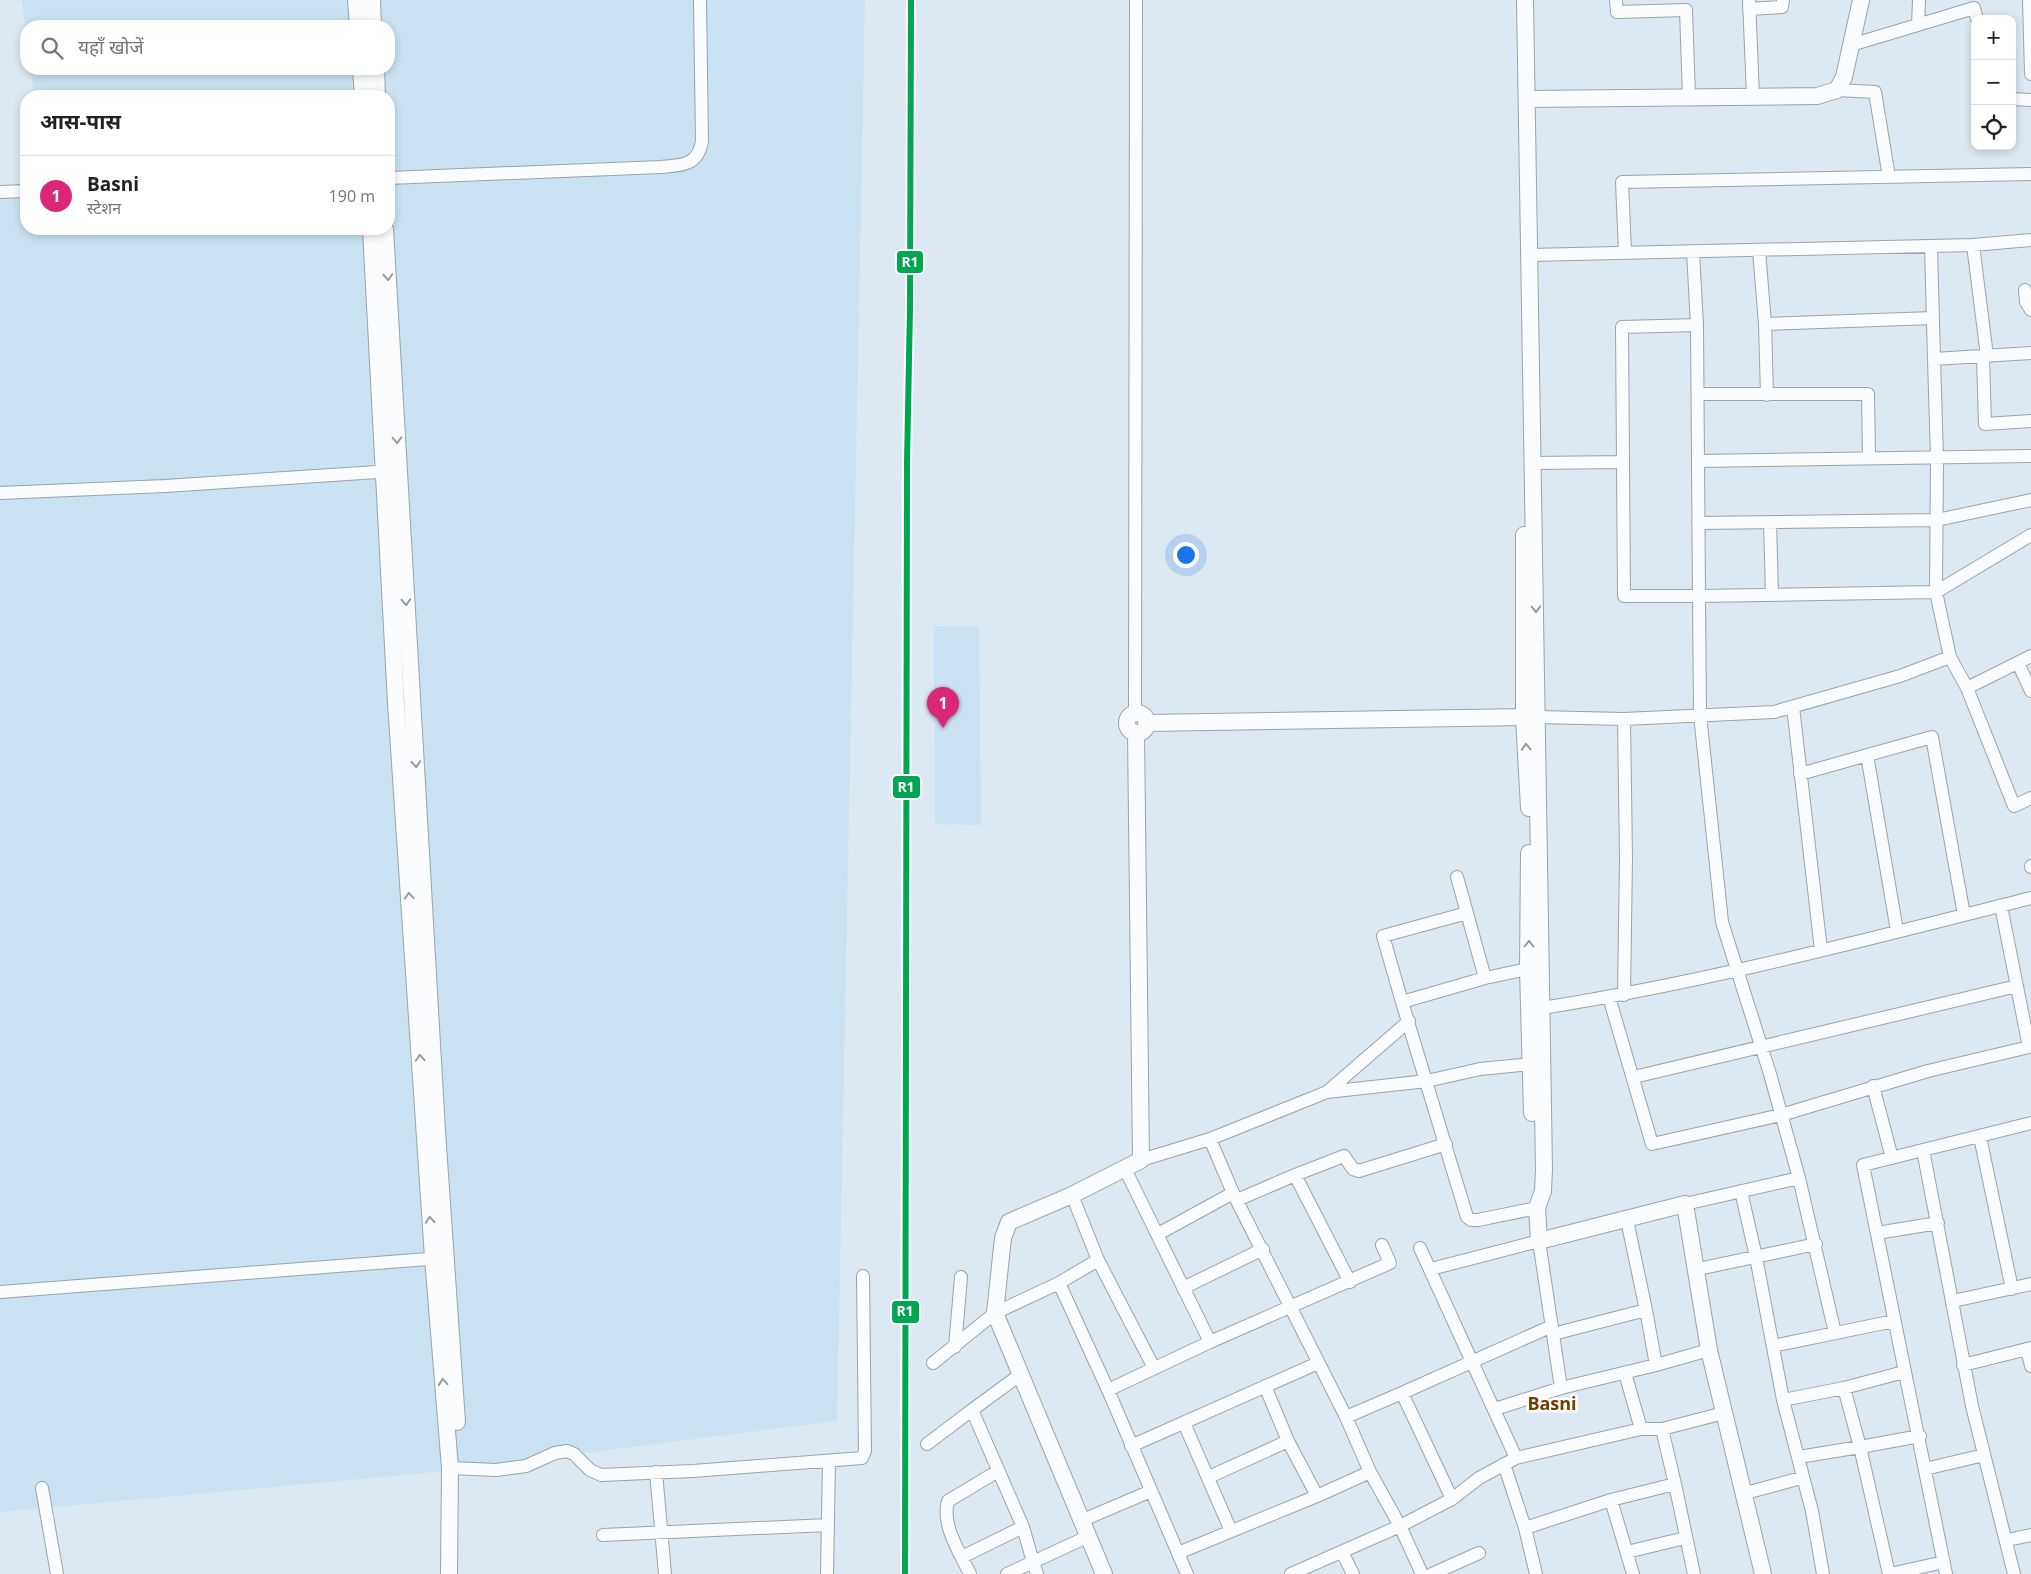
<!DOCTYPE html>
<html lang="hi">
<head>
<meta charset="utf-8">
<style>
  body { margin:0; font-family:"Open Sans","Noto Sans Devanagari",sans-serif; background:#f6f6f6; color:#202124 }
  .controls { position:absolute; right:15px; top:15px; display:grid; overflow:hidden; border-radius:10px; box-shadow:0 2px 8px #0003 }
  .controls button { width:45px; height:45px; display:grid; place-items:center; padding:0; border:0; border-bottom:1px solid #e0e0e0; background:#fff; color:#202124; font:25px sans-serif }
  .you { position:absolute; left:1185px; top:554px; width:18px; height:18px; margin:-12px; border:4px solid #fff; border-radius:50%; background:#1a73e8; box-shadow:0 0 0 8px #1a73e833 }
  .badge { display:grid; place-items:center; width:32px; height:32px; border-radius:50%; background:#db2777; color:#fff; font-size:16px; font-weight:700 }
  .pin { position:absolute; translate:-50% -41px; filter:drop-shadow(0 1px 2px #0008) }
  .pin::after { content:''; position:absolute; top:26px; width:18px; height:15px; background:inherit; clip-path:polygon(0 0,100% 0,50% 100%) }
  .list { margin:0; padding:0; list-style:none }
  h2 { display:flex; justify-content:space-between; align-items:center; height:65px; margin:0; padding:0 20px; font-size:21px }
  h2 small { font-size:16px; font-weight:400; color:#757577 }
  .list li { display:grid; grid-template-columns:32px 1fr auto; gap:15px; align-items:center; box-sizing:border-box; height:80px; padding:0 20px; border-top:1px solid #e0e0e0 }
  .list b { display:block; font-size:19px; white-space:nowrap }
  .list p { margin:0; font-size:16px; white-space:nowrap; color:#757577 }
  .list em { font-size:16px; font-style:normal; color:#757577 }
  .icon { flex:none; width:28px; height:28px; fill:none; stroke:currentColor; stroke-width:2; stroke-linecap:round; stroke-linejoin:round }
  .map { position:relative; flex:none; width:2031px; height:1574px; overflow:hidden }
  .search { position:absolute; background:#fff; box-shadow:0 2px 8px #0003; left:20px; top:20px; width:375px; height:55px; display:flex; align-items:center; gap:12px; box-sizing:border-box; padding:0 18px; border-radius:20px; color:#757577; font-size:19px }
  .panel { position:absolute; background:#fff; box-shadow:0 2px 8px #0003; left:20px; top:90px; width:375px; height:145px; border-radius:20px }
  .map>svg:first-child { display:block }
  .built { fill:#cae2f1 }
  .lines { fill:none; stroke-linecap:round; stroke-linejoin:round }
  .street-casing { stroke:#9aa4aa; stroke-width:14 }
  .secondary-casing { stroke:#9aa4aa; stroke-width:18 }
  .street { stroke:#fafcfd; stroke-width:12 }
  .secondary { stroke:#fafcfd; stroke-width:16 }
  .rail-1-casing { stroke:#fff; stroke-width:10 }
  .rail-1 { stroke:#00a651; stroke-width:6 }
  .oneway { stroke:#969b9e }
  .labels { text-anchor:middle; stroke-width:5; stroke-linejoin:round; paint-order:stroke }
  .district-label { font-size:18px; font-weight:bold; fill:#733a04; stroke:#fff }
  .line-badge { stroke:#fff; stroke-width:2 }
  .badge-label { font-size:14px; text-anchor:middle; font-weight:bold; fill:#fff }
</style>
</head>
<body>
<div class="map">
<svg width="2031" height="1574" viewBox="0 0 2031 1574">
  <rect width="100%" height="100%" fill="#dce9f2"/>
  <!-- built -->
  <path class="built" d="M22 0H865L837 1421 425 1473 0 1512V185L26 184V229H389V96H34L31 69H389V26H26V32Z
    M934 626 979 627 981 825 935 824Z"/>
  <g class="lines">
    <defs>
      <path id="street" d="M1616 0 1617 12 1686 10 1689 97
        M1749 0 1753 96
        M2029 0 2031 74
        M1749 9 1782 7 1783 0
        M1918 25 1919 0
        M1851 45 1974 8 1977 19
        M1837 90 1875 92 1889 177
        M2012 99 2031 100
        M389 178 661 167C682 165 698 166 702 141L700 0
        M0 192 26 191
        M1973 245 1987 356
        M1931 246 1934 359 2031 353
        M1759 250 1765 324
        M1625 252 1622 182 2031 174
        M1530 255 1973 245 2031 240
        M2025 290 2026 302 2031 310
        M1697 325 1699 596 1936 592 2031 535
        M1983 356 1985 424 2031 421
        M1934 359 1937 459 1936 592 1950 657 1967 688 2014 806 2031 798
        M1698 394H1868L1869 458
        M1767 395 1765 324 1933 318
        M1698 461 2031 456
        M1623 462 1624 596H1699L1700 715 1722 922 1770 1074 1799 1178 1685 1204
        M1534 463 1623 462 1622 327 1697 325 1693 252
        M0 493 165 486 392 471
        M1770 522 1772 594
        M1698 523 1937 520 2031 500
        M2018 663 2031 691
        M1967 688 2031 656
        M1793 707 1821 950
        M1135 714 1136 0
        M1538 717 1624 719 1774 712 1900 676 1950 657
        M1624 719 1626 858 1624 995
        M1867 755 1897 931
        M1800 774 1932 737 1964 915
        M2031 866V867
        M1457 877 1485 978
        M1528 969 1485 978 1402 1002 1467 1217 1471 1220H1478L1537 1208
        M1609 997 1652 1144 1781 1115 1928 1071 2029 1047 2001 906
        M1402 1002 1383 936 1467 913
        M1542 1008C1707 982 1869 939 2031 898
        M1634 1077 2017 986
        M1873 1086 1892 1158
        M1327 1092 1427 1081 1480 1069 1531 1064
        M1980 1137 2012 1289
        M1210 1139 1233 1193 1346 1417 1370 1472 1400 1526 1452 1499 1479 1478 1516 1458 1641 1429H1662L1724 1413
        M1923 1150 1972 1406 2014 1574
        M1141 1160 1210 1139 1327 1092 1409 1021
        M1799 1178 1835 1333
        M1741 1191 1756 1257 1783 1400 1812 1511 1823 1574
        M1072 1195 1098 1260 1154 1368
        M1237 1200 1295 1175
        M1877 1233 1938 1223
        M1158 1234 1233 1193
        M1420 1248 1516 1458
        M1431 1269 1539 1241 1561 1388 1495 1409
        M1698 1269 1816 1244
        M1350 1282 1295 1175 1344 1156 1353 1169 1359 1171 1446 1144
        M1059 1283 1098 1260
        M1183 1288 1263 1249
        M0 1292 441 1258
        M1953 1301 2031 1284
        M1646 1310 1656 1365 1709 1350
        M1553 1334 1646 1310 1627 1220
        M1210 1342 1390 1263 1382 1245
        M1773 1346 1894 1321
        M955 1347 961 1277
        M2027 1349 2031 1366
        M933 1363 995 1313 1059 1283 1108 1390 1210 1342 1125 1169
        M1963 1365 2031 1348
        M1625 1373 1641 1429
        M1265 1386 1288 1441 1317 1496
        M1561 1388 1656 1365
        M1844 1388 1860 1447 1920 1436
        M1108 1390 1187 1574
        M1402 1393 1552 1326
        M1783 1400 1844 1388 1904 1372
        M1346 1417 1402 1393 1452 1499
        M1184 1423 1231 1531
        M927 1444 972 1410
        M1131 1446 1318 1363
        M1799 1457 1860 1447 1889 1574
        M1504 1464 1525 1528
        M450 1468 496 1470 526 1466 555 1453 567 1451 574 1454 590 1470 601 1475 693 1471 862 1458 865 1451 863 1276
        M1925 1469 1984 1455
        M656 1472 665 1574
        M1209 1477 1288 1441
        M1675 1484 1694 1574
        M42 1488 57 1574
        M1742 1494 1801 1478
        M1611 1500 1633 1574
        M1083 1520 1151 1491
        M603 1535 828 1525
        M2007 1540 2031 1535
        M1342 1552 1353 1574
        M1627 1552 1685 1538
        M1178 1553 1317 1496 1370 1472
        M962 1557 1023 1527
        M827 1574 829 1462
        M970 1574C960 1553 941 1525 948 1501L998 1471
        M1007 1574 1033 1562 1023 1527 972 1410 1021 1374
        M1037 1574 1033 1562 1089 1536
        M1291 1574 1400 1526 1422 1574
        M1432 1574 1479 1553
        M1536 1574 1525 1528 1611 1500 1675 1484 1662 1429
        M1890 1574 1944 1562
        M1946 1574 1863 1165 2031 1123"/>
      <path id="secondary" d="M356 0 358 26
        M372 0 373 26
        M1525 0 1544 1169 1543 1191 1537 1208 1539 1241 1685 1204 1709 1350 1763 1574
        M361 69 363 96
        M376 69 377 96
        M1527 99 1817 96 1837 90 1844 77 1861 0
        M371 229 396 703 433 1258 450 1468 449 1574
        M385 229 437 1131 457 1422
        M1524 535V717L1529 808
        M1127 723a10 10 0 1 1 20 0a10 10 0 1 1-20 0Z
        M1146 723 1534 717
        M1529 853 1528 969 1532 1113
        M1104 1574 995 1313 1003 1238 1009 1222 1072 1195 1141 1160 1136 733"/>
    </defs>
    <!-- street casing -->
    <use href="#street" class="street-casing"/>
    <!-- secondary casing -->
    <use href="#secondary" class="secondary-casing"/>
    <!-- street -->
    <use href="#street" class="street"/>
    <!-- secondary -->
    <use href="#secondary" class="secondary"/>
    <defs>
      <path id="rail-1" d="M905 1574 907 462 910 308 911 0"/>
    </defs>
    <!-- rail-1 casing -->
    <use href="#rail-1" class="rail-1-casing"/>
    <!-- rail-1 -->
    <use href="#rail-1" class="rail-1"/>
  </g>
  <!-- one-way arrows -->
  <defs><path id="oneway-chevron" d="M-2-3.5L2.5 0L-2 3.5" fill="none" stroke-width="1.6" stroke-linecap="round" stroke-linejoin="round" transform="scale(1.25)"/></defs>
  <g class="oneway">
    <use href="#oneway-chevron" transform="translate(388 277) rotate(87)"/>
    <use href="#oneway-chevron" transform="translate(397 440) rotate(88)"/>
    <use href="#oneway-chevron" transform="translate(406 602) rotate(87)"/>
    <use href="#oneway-chevron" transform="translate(1536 609) rotate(89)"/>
    <use href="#oneway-chevron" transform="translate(1526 747) rotate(-93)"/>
    <use href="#oneway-chevron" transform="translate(416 764) rotate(86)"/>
    <use href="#oneway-chevron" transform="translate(409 896) rotate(-94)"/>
    <use href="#oneway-chevron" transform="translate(1529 944) rotate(-90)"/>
    <use href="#oneway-chevron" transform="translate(420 1058) rotate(-94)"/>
    <use href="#oneway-chevron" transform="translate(430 1220) rotate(-94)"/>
    <use href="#oneway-chevron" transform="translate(443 1382) rotate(-95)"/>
  </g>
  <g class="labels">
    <!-- district labels -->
    <g class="district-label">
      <text x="1552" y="1410">Basni</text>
    </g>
  </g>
  <g class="line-badge">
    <rect x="896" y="250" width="28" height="24" rx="5" fill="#00a651"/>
    <rect x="892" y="775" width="29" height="24" rx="5" fill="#00a651"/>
    <rect x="891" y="1300" width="29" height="24" rx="5" fill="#00a651"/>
  </g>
  <g class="badge-label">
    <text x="910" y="267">R1</text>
    <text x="906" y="792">R1</text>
    <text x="905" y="1316">R1</text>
  </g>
</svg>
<div class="controls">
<button>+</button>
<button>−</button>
<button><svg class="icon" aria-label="locate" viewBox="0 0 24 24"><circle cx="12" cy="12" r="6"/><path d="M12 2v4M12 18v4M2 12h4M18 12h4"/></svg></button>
</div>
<div class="you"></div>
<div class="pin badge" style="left:943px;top:728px">1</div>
<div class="search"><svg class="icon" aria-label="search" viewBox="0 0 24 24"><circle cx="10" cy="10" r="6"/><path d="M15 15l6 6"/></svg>यहाँ खोजें</div>
<section class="panel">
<h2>आस-पास<small></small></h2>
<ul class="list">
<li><span class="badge">1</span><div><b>Basni</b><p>स्टेशन</p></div><em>190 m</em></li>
</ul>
</section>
</div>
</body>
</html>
